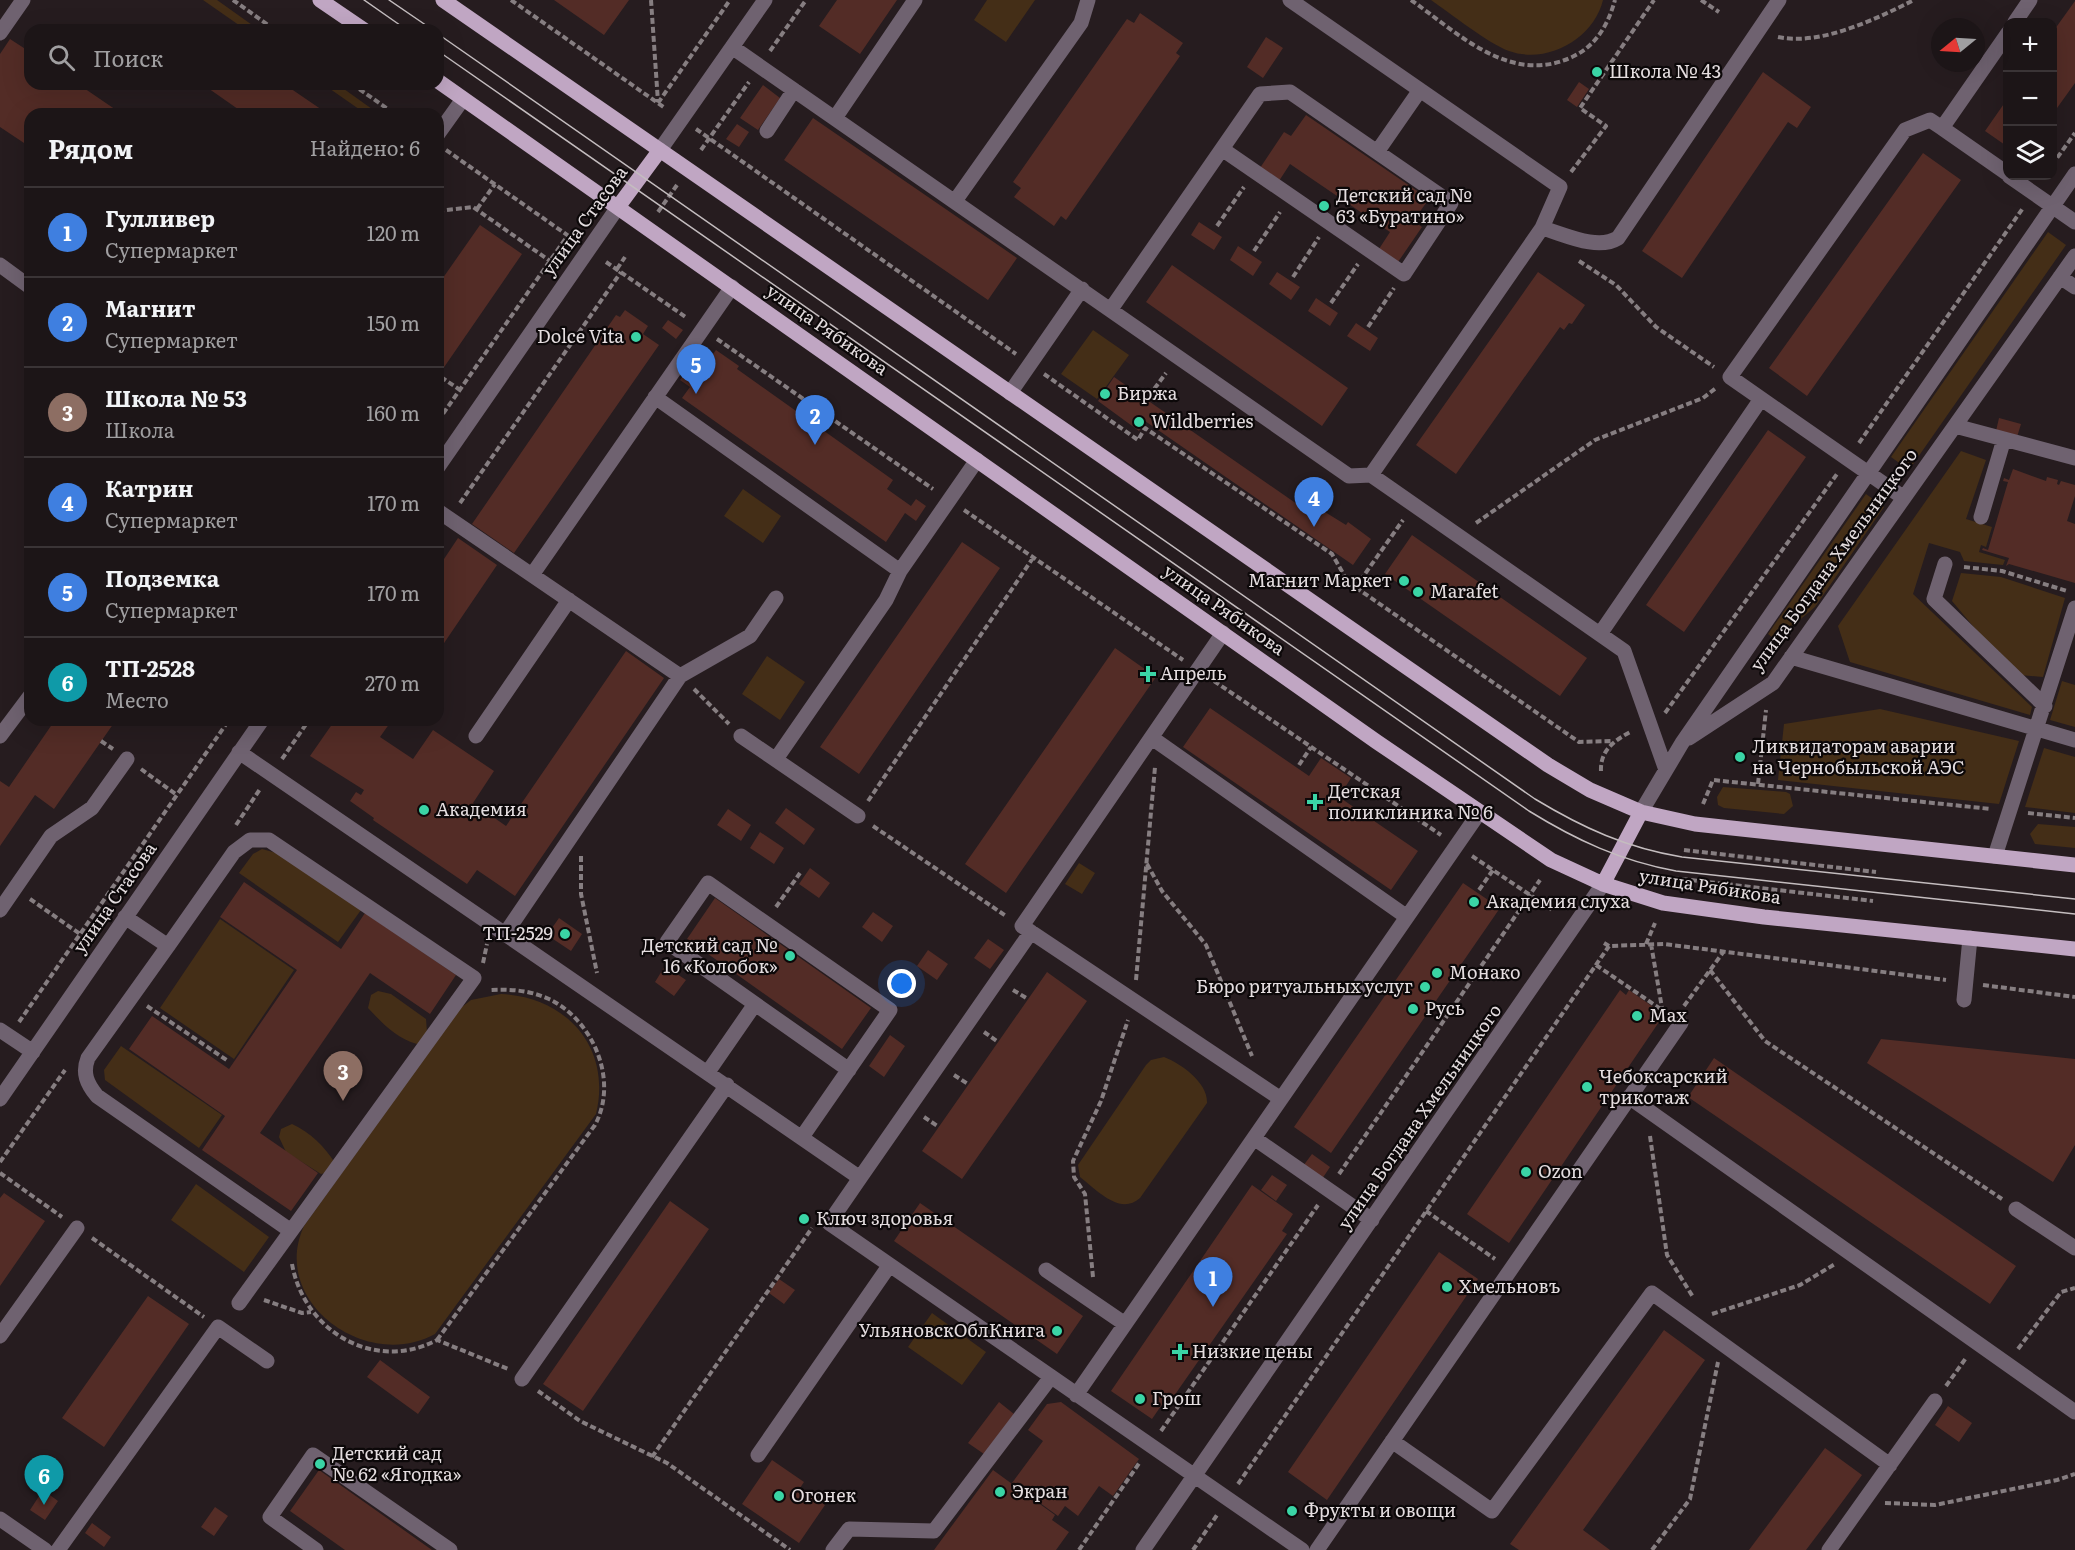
<!DOCTYPE html>
<html lang="ru">
<head>
<meta charset="utf-8">
<style>
  body { margin:0; font-family:Literata,serif; background:#251e20; color:#f1f3f6 }
  .controls { position:absolute; right:18px; top:18px; display:grid; overflow:hidden; border-radius:12px; box-shadow:0 6px 24px #0002 }
  .controls button { width:54px; height:54px; display:grid; place-items:center; padding:0; border:0; border-bottom:2px solid #3a3436; background:#1c1517; color:#f1f3f6; font:30px sans-serif }
  .compass { position:absolute; left:1931px; top:18px; width:54px; height:54px; border-radius:50%; background:#1c1517; box-shadow:0 6px 24px #0002; rotate:252deg }
  .you { position:absolute; left:902px; top:984px; width:21px; height:21px; margin:-15px; border:4px solid #fff; border-radius:50%; background:#1a73e8; box-shadow:0 0 0 9px #1a73e833 }
  .badge { display:grid; place-items:center; width:39px; height:39px; border-radius:50%; background:#2563eb; color:#fff; font-size:20px; font-weight:700 }
  .pin { position:absolute; translate:-50% -50px; filter:drop-shadow(0 2px 3px #0008) }
  .pin::after { content:''; position:absolute; top:32px; width:21px; height:18px; background:inherit; clip-path:polygon(0 0,100% 0,50% 100%) }
  .list { margin:0; padding:0; list-style:none }
  h2 { display:flex; justify-content:space-between; align-items:center; height:78px; margin:0; padding:0 24px; font-size:26px }
  h2 small { font-size:20px; font-weight:400; color:#a09fa1 }
  .list li { display:grid; grid-template-columns:39px 1fr auto; gap:18px; align-items:center; box-sizing:border-box; height:90px; padding:0 24px; border-top:2px solid #3a3436 }
  .list b { display:block; font-size:22px; white-space:nowrap }
  .list p { margin:0; font-size:20px; white-space:nowrap; color:#a09fa1 }
  .list em { font-size:20px; font-style:normal; color:#a09fa1 }
  .icon { flex:none; width:33px; height:33px; fill:none; stroke:currentColor; stroke-width:2; stroke-linecap:round; stroke-linejoin:round }
  .map { position:relative; flex:none; width:2075px; height:1550px; overflow:hidden }
  .search { position:absolute; background:#1c1517; box-shadow:0 6px 24px #0002; left:24px; top:24px; width:420px; height:66px; display:flex; align-items:center; gap:15px; box-sizing:border-box; padding:0 21px; border-radius:18px; color:#a09fa1; font-size:22px }
  .panel { position:absolute; background:#1c1517; box-shadow:0 6px 24px #0002; left:24px; top:108px; width:420px; height:618px; border-radius:18px }
  .map>svg:first-child { display:block }
  .green { fill:#442e17 }
  .building { fill:#532c26 }
  .lines { fill:none; stroke-linecap:round; stroke-linejoin:round }
  .path { stroke:#867e81; stroke-width:4; stroke-dasharray:6 3; stroke-linecap:butt }
  .minor { stroke:#6f6270; stroke-width:15 }
  .major { stroke:#c0a6c3; stroke-width:15 }
  .tram { stroke:#c4bdbf; stroke-width:1.5 }
  .poi-dot { fill:#3ad4a5; stroke:#0c0809; stroke-width:2 }
  .labels { text-anchor:middle; stroke-width:4.5; stroke-linejoin:round; paint-order:stroke }
  .poi-label { font-size:18px; fill:#e4dddf; stroke:#0c0809; text-anchor:start }
  .street-label { font-size:18px; fill:#e4dddf; stroke:#0c0809 }
</style>
</head>
<body>
<div class="map">
<svg width="2075" height="1550" viewBox="0 0 2075 1550">
  <rect width="100%" height="100%" fill="#261c1f"/>
  <!-- green -->
  <path class="green" d="M203 0H217L259 30H246Z
    M987 0H1035L1006 42 974 20Z
    M1431 0H1603C1594 38 1548 65 1509 51 1489 44 1450 13 1431 0Z
    M323 84H337L379 114H366Z
    M2048 232 2066 245 1909 470 1891 457Z
    M1093 330 1129 355 1097 399 1061 374Z
    M1961 451 1986 460 1966 519 1992 527 1986 547 1981 545 1979 552 2005 560 2003 565 1964 561 1960 552 1929 543 1913 594 2032 707 2030 715 1850 662 1838 626Z
    M743 489 781 516 763 543 724 516Z
    M1866 494 1884 507 1815 607 1776 640 1768 634Z
    M1961 573 2001 577 2065 598 2043 677 2019 675 1993 650 1952 601Z
    M767 656 805 682 780 720 742 694Z
    M2062 681 2075 685V727L2050 720Z
    M1880 709 2019 741 1999 804 1778 780 1784 724Z
    M2044 748 2075 757V813L2025 807Z
    M1723 787 1786 792 1790 794 1793 806 1784 814 1724 808 1718 805 1717 797Z
    M2038 824 2075 827V848L2035 844 2030 834Z
    M262 849 280 854 361 910 338 942 239 873 253 854Z
    M1079 863 1095 873 1082 894 1065 884Z
    M220 919 294 970 234 1059 160 1008Z
    M378 991 391 994 426 1019 427 1033 417 1044C396 1038 383 1024 368 1008L371 995Z
    M501 994C567 997 612 1048 596 1114L435 1334C367 1372 269 1302 304 1226L458 1010 471 1000Z
    M121 1046 222 1115 199 1148 105 1080 104 1070Z
    M1164 1057C1182 1064 1208 1083 1207 1103L1140 1198C1120 1216 1097 1190 1080 1177L1078 1165 1146 1065 1151 1060Z
    M292 1124C311 1133 324 1146 335 1163L328 1172 321 1174 286 1152 279 1137 281 1129Z
    M196 1184 269 1237 244 1272 171 1220Z
    M932 1313 986 1352 962 1385 908 1347Z"/>
  <!-- building -->
  <path class="building" d="M554 0H629L604 35Z
    M837 0H897L860 54 819 26Z
    M2075 1V83L2052 115V33Z
    M1140 13 1183 43 1176 53 1180 56 1066 220 1061 216 1054 226 1014 197 1021 188 1013 182 1127 19 1134 23Z
    M1266 37 1283 48 1263 78 1247 67Z
    M10 39 30 52V84H78L122 114H30V147L0 127V54Z
    M1763 72 1811 107 1797 128 1788 122 1682 278 1642 251Z
    M1579 82 1589 89 1577 107 1567 100Z
    M207 84H284L328 114H245L205 86Z
    M763 85 780 98 758 130 740 118Z
    M2008 98V147L1985 131Z
    M1306 115 1429 199 1413 221 1422 227 1398 262 1379 249 1390 232 1290 164 1279 181 1260 168 1284 132 1291 136Z
    M813 118 1017 258 988 300 784 160Z
    M737 124 749 132 739 147 726 139Z
    M1923 153 1961 180 1807 396 1769 368Z
    M1199 222 1222 237 1214 250 1191 235Z
    M480 225 522 254 438 376V285Z
    M1238 246 1262 262 1253 276 1230 260Z
    M1172 265 1348 388 1322 426 1146 302Z
    M1277 272 1300 287 1291 300 1269 284Z
    M1538 272 1585 305 1572 324 1569 323 1564 330 1560 327 1456 474 1416 445Z
    M1316 298 1338 313 1330 326 1308 311Z
    M625 310 648 326 643 334 659 345 514 553 472 524 616 315 620 317Z
    M668 320 683 330 676 339 662 328Z
    M1356 323 1378 338 1370 351 1347 336Z
    M716 350 739 366 737 369 893 480 887 489 911 506 916 499 926 506 916 521 905 513 886 542 682 398 690 387 680 380 700 351 710 358Z
    M1114 377 1307 511 1312 504 1346 525 1348 522 1371 539 1353 565 1145 421 1139 431 1098 401Z
    M1999 418 2021 424 2017 437 1996 431Z
    M1768 430 1806 457 1684 632 1646 605Z
    M2013 469 2046 481 2047 477 2058 480 2057 484 2059 485 2061 481 2075 485V496L2067 521 2075 524V583L2009 564 2006 566 2009 558 1982 550 1983 548 1988 550 2008 482 2003 481 2004 478 2009 480Z
    M1412 535 1587 658 1560 696 1385 574Z
    M458 538 497 565 438 652V568Z
    M962 542 1000 568 859 774 820 747Z
    M1115 648 1156 677 1006 893 965 864Z
    M626 651 664 678 515 896 477 870 467 884 373 820 374 818 350 801 356 792 361 795 364 790 310 756 335 720H392L380 737 413 759 433 730 494 771 473 803 506 826Z
    M1210 708 1309 776 1321 758 1351 778 1339 797 1418 851 1391 890 1183 747Z
    M55 720H116L54 809 35 795 0 846V781L9 787Z
    M786 808 815 829 804 845 775 823Z
    M728 809 751 825 741 841 717 825Z
    M760 832 784 848 774 864 750 848Z
    M810 868 830 883 819 898 799 884Z
    M244 882 341 949 365 913 456 975 430 1014 370 973 260 1133 318 1173 291 1211 202 1150 225 1116 129 1049 152 1016 229 1069 297 970 220 917Z
    M1463 883 1500 908 1331 1153 1294 1127Z
    M715 898 871 1008 842 1049 687 939Z
    M873 912 893 926 882 942 862 927Z
    M559 918 582 934 571 951 547 935Z
    M988 939 1004 950 990 969 974 958Z
    M928 950 948 964 937 980 917 966Z
    M665 966 686 980 674 996 655 982Z
    M1047 972 1087 1001 962 1179 922 1151Z
    M1620 990 1626 995 1629 990 1656 1009 1653 1013 1661 1019 1509 1243 1467 1214Z
    M890 1035 905 1046 884 1077 869 1066Z
    M1881 1039 2075 1059V1145L2053 1182 1867 1063Z
    M1714 1058 2016 1266 1990 1304 1688 1097Z
    M1312 1154 1330 1167 1322 1179 1303 1166Z
    M1272 1175 1287 1185 1276 1201 1261 1190Z
    M1252 1185 1293 1214 1282 1231 1287 1234 1167 1406 1163 1403 1152 1419 1111 1391Z
    M4 1193 45 1221 0 1286V1198Z
    M670 1201 709 1229 583 1411 543 1384Z
    M920 1203 1083 1316 1057 1354 894 1241Z
    M1439 1252 1478 1279 1327 1500 1288 1472Z
    M779 1279 795 1290 784 1304 769 1293Z
    M148 1296 189 1324 104 1447 62 1418Z
    M1664 1330 1705 1360 1583 1530 1610 1550H1519L1510 1544Z
    M380 1360 430 1397 418 1414 367 1377Z
    M999 1402 1014 1414 984 1454 968 1443Z
    M1061 1402 1139 1459 1113 1496 1099 1486 1078 1516 1065 1506 1058 1516 1012 1483 1043 1441 1028 1430 1047 1404Z
    M1948 1406 1972 1423 1959 1442 1935 1425Z
    M1825 1448 1862 1475 1834 1513 1806 1550H1749Z
    M772 1460 804 1482 800 1488 825 1505 799 1543 742 1504Z
    M319 1470 432 1550H345L290 1511Z
    M993 1470 1055 1515 1052 1520 1069 1532 1056 1550H934Z
    M43 1490 58 1501 45 1520 30 1510Z
    M215 1507 228 1516 214 1536 201 1527Z
    M92 1523 111 1537 104 1547 85 1533Z"/>
  <g class="lines">
    <!-- path -->
    <path class="path" d="M233 0 275 30
      M511 0 665 108
      M651 0 658 102
      M1411 0C1458 33 1510 86 1572 57 1596 46 1608 25 1615 0
      M1701 0 1719 12
      M1778 37C1821 46 1876 19 1914 0
      M770 51 806 0
      M352 84 395 114
      M658 103 730 0
      M696 129 1016 354
      M446 150 570 237
      M701 150 749 82
      M2052 165 2075 133
      M1571 172 1606 126 1580 108 1654 0
      M477 209 495 184
      M438 211 473 207 550 261
      M658 212 677 185
      M1217 226 1244 187
      M1254 251 1280 212
      M1579 261 1616 285 1656 327 1714 367
      M606 262 687 318
      M617 269 625 257
      M1293 277 1319 237
      M1331 303 1358 264
      M1368 327 1394 288
      M717 339 933 489
      M1044 374 1138 440 1145 428 1332 554 1348 582 1579 742 1613 741
      M441 377 460 390
      M1149 396 1166 373
      M438 421 568 235
      M1859 443 2023 208
      M460 503 621 272
      M964 510 1183 660
      M1476 523 1595 440 1703 398 1716 388
      M1964 567 2002 571 2067 591
      M1355 588 1403 520
      M1214 681 1441 835
      M694 689 729 724
      M1665 713 1837 474
      M101 741 113 749
      M282 759 309 720
      M1299 765 1311 747
      M141 769 177 795
      M1601 771C1600 750 1615 740 1632 731
      M1758 784 1766 710
      M868 801 1033 558
      M1703 804 1713 780 1991 809
      M2028 813 2075 818
      M236 825 260 789
      M873 826 1006 916
      M1684 850 1876 872
      M581 856V894L597 973
      M1472 856 1554 911
      M1147 864 1162 891 1206 945 1252 1056
      M1673 878 1873 901
      M1479 890 1493 870
      M30 899 80 934
      M776 907 800 873
      M1604 943 1609 946 1664 944 1946 980
      M1646 944 1655 923
      M1651 944 1662 1008
      M483 963 487 944
      M1596 965 1665 1012
      M1710 970 1765 1041 2002 1199
      M1136 980 1155 767
      M1983 985 2075 997
      M1013 990 1028 999
      M147 1006 228 1061
      M1684 1006 1724 951
      M19 1022 229 720
      M984 1032 998 1042
      M954 1075 968 1084
      M924 1117 939 1127
      M1650 1136 1667 1255 1693 1297
      M0 1162 65 1070
      M0 1173 62 1217
      M1339 1174 1540 880
      M1426 1211 1495 1259
      M92 1238 204 1317
      M292 1264C304 1331 374 1373 437 1340L508 1369
      M1093 1277 1085 1194 1074 1177 1073 1161 1101 1101 1128 1020
      M264 1300 302 1313 311 1312
      M1712 1314 1800 1285 1835 1264
      M437 1340 595 1125C619 1080 593 1020 549 999 529 990 510 989 490 990
      M2018 1349 2061 1292 2075 1288
      M1946 1386 1966 1358
      M538 1391 580 1421 667 1463 790 1550
      M1161 1431 1318 1205
      M652 1457 812 1228
      M1238 1484 1609 946
      M1885 1503 1935 1505 2057 1480 2075 1474
      M1079 1550 1140 1462
      M1193 1550 1217 1515
      M1652 1550 1690 1499 1718 1362"/>
    <!-- minor -->
    <path class="minor" d="M1290 0 1560 187 1542 228 1371 475
      M2015 22 2030 0
      M0 33 23 0
      M732 47 1349 476 1371 475 1624 651 1666 770
      M835 118 915 0
      M1942 128 2008 174
      M767 131 794 90
      M438 134 463 99
      M660 150 765 0
      M1377 152 1420 90
      M2009 176 2075 222
      M955 201 1081 23 1088 0
      M1542 228C1564 234 1597 251 1618 238L1779 0
      M0 265 30 287
      M2060 277 2075 287
      M1111 309C1161 237 1210 165 1260 94L1290 92 1451 203 1404 274 1222 149
      M1010 393 1082 289
      M655 397 900 571
      M1955 426 2075 458
      M438 467 618 207
      M1904 498 1730 377 1905 130 1930 120 1942 128 2008 33
      M1981 517 2004 439
      M1945 564 1934 599 2045 706
      M532 575 732 287
      M1223 633 1022 926 1281 1099
      M1600 634 1761 399
      M1791 657 2075 740
      M680 676 750 636 776 598
      M0 736 30 696
      M476 736 569 600
      M741 736 858 816
      M1152 738 1407 917
      M1689 738 1773 683 2075 256
      M239 752 505 934 680 676 438 511
      M776 759 886 600 900 571 977 460
      M1641 812 1682 743 2075 174
      M1995 856 2075 608
      M0 910 51 836 92 808 127 759
      M125 917 168 946 234 852 250 840H269L474 978 239 1303
      M505 934 860 1178 829 1223 1302 1550
      M168 946 88 1058C82 1073 87 1084 97 1096L291 1231
      M1964 1000 1970 938
      M0 1030 33 1052
      M708 1072 755 1004
      M1629 1097 2075 1412
      M0 1099 262 720
      M802 1137 890 1010 708 883 667 942 849 1070
      M1254 1138 1372 1220
      M860 1178 1031 932
      M2016 1209 2075 1248
      M1046 1270 1125 1324
      M0 1336 77 1228
      M522 1379 727 1085
      M1076 1395 1479 813
      M1392 1441 1492 1511 1652 1293 1890 1465
      M758 1455 889 1266
      M0 1519 45 1550
      M58 1550 218 1327 267 1361
      M316 1550 270 1517 313 1455 450 1550
      M833 1550 849 1529 934 1531 1051 1377
      M1143 1550 1603 884
      M1317 1550 1681 1023
      M1829 1550 1935 1401"/>
    <!-- major -->
    <path class="major" d="M320 0 364 30
      M443 0 1548 765 1590 790 1641 812 1695 824 2075 865
      M438 81 1377 742 1551 860 1603 884 1663 903 1764 917 2075 949
      M618 207 660 150
      M1603 884 1641 812"/>
    <!-- tram -->
    <path class="tram" d="M364 0 407 30
      M389 0 433 30
      M438 34 1535 799C1583 828 1627 848 1682 857L2075 899
      M438 51 1529 811C1576 840 1621 861 1676 871L2075 914"/>
  </g>
  <!-- markers -->
  <g class="poi-dot">
    <circle cx="1597" cy="72" r="6"/>
    <circle cx="1324" cy="206" r="6"/>
    <circle cx="636" cy="337" r="6"/>
    <circle cx="1105" cy="394" r="6"/>
    <circle cx="1139" cy="422" r="6"/>
    <circle cx="1404" cy="581" r="6"/>
    <circle cx="1418" cy="592" r="6"/>
    <path d="M1145 665h6v6h6v6h-6v6h-6v-6h-6v-6h6z"/>
    <circle cx="1740" cy="757" r="6"/>
    <path d="M1312 793h6v6h6v6h-6v6h-6v-6h-6v-6h6z"/>
    <circle cx="424" cy="810" r="6"/>
    <circle cx="1474" cy="902" r="6"/>
    <circle cx="565" cy="934" r="6"/>
    <circle cx="790" cy="956" r="6"/>
    <circle cx="1437" cy="973" r="6"/>
    <circle cx="1425" cy="987" r="6"/>
    <circle cx="1413" cy="1009" r="6"/>
    <circle cx="1637" cy="1016" r="6"/>
    <circle cx="1587" cy="1087" r="6"/>
    <circle cx="1526" cy="1172" r="6"/>
    <circle cx="804" cy="1219" r="6"/>
    <circle cx="1447" cy="1287" r="6"/>
    <circle cx="1057" cy="1331" r="6"/>
    <path d="M1177 1343h6v6h6v6h-6v6h-6v-6h-6v-6h6z"/>
    <circle cx="1140" cy="1399" r="6"/>
    <circle cx="320" cy="1464" r="6"/>
    <circle cx="1000" cy="1492" r="6"/>
    <circle cx="779" cy="1496" r="6"/>
    <circle cx="1292" cy="1511" r="6"/>
  </g>
  <g class="labels">
    <!-- poi labels -->
    <g class="poi-label">
      <text x="1609" y="78">Школа № 43</text>
      <text x="1336" y="202">Детский сад №<tspan x="1336" dy="21">63 «Буратино»</tspan></text>
      <text x="624" y="343" text-anchor="end">Dolce Vita</text>
      <text x="1117" y="400">Биржа</text>
      <text x="1151" y="428">Wildberries</text>
      <text x="1392" y="587" text-anchor="end">Магнит Маркет</text>
      <text x="1430" y="598">Marafet</text>
      <text x="1160" y="680">Апрель</text>
      <text x="1752" y="753">Ликвидаторам аварии<tspan x="1752" dy="21">на Чернобыльской АЭС</tspan></text>
      <text x="1328" y="798">Детская<tspan x="1328" dy="21">поликлиника № 6</tspan></text>
      <text x="436" y="816">Академия</text>
      <text x="1486" y="908">Академия слуха</text>
      <text x="553" y="940" text-anchor="end">ТП-2529</text>
      <text x="778" y="952" text-anchor="end">Детский сад №<tspan x="778" dy="21">16 «Колобок»</tspan></text>
      <text x="1449" y="979">Монако</text>
      <text x="1413" y="993" text-anchor="end">Бюро ритуальных услуг</text>
      <text x="1425" y="1015">Русь</text>
      <text x="1649" y="1022">Max</text>
      <text x="1599" y="1083">Чебоксарский<tspan x="1599" dy="21">трикотаж</tspan></text>
      <text x="1538" y="1178">Ozon</text>
      <text x="816" y="1225">Ключ здоровья</text>
      <text x="1459" y="1293">Хмельновъ</text>
      <text x="1045" y="1337" text-anchor="end">УльяновскОблКнига</text>
      <text x="1192" y="1358">Низкие цены</text>
      <text x="1152" y="1405">Грош</text>
      <text x="332" y="1460">Детский сад<tspan x="332" dy="21">№ 62 «Ягодка»</tspan></text>
      <text x="1012" y="1498">Экран</text>
      <text x="791" y="1502">Огонек</text>
      <text x="1304" y="1517">Фрукты и овощи</text>
    </g>
    <!-- street labels -->
    <g class="street-label">
      <text transform="translate(585 221) rotate(-54)" y="6">улица Стасова</text>
      <text transform="translate(827 330) rotate(35)" y="6">улица Рябикова</text>
      <text transform="translate(1834 560) rotate(-54)" y="6">улица Богдана Хмельницкого</text>
      <text transform="translate(1224 610) rotate(35)" y="6">улица Рябикова</text>
      <text transform="translate(1710 887) rotate(9)" y="6">улица Рябикова</text>
      <text transform="translate(115 898) rotate(-55)" y="6">улица Стасова</text>
      <text transform="translate(1420 1117) rotate(-55)" y="6">улица Богдана Хмельницкого</text>
    </g>
  </g>
</svg>
<div class="controls">
<button>+</button>
<button>−</button>
<button><svg class="icon" aria-label="layers" viewBox="0 0 24 24"><path d="M12 4l9 5-9 5-9-5zM3 14l9 5 9-5"/></svg></button>
</div>
<svg class="compass" viewBox="-18 -18 36 36"><path d="M0-13l5 13h-10z" fill="#e53935"/><path d="M0 13l5-13h-10z" fill="#a09fa1"/></svg>
<div class="you"></div>
<div class="pin badge" style="left:1213px;top:1307px;background:#3f7fe0">1</div>
<div class="pin badge" style="left:815px;top:445px;background:#3f7fe0">2</div>
<div class="pin badge" style="left:343px;top:1101px;background:#8d6e63">3</div>
<div class="pin badge" style="left:1314px;top:527px;background:#3f7fe0">4</div>
<div class="pin badge" style="left:696px;top:394px;background:#3f7fe0">5</div>
<div class="pin badge" style="left:44px;top:1505px;background:#0f9aa8">6</div>
<div class="search"><svg class="icon" aria-label="search" viewBox="0 0 24 24"><circle cx="10" cy="10" r="6"/><path d="M15 15l6 6"/></svg>Поиск</div>
<section class="panel">
<h2>Рядом<small>Найдено: 6</small></h2>
<ul class="list">
<li><span class="badge" style="background:#3f7fe0">1</span><div><b>Гулливер</b><p>Супермаркет</p></div><em>120 m</em></li>
<li><span class="badge" style="background:#3f7fe0">2</span><div><b>Магнит</b><p>Супермаркет</p></div><em>150 m</em></li>
<li><span class="badge" style="background:#8d6e63">3</span><div><b>Школа № 53</b><p>Школа</p></div><em>160 m</em></li>
<li><span class="badge" style="background:#3f7fe0">4</span><div><b>Катрин</b><p>Супермаркет</p></div><em>170 m</em></li>
<li><span class="badge" style="background:#3f7fe0">5</span><div><b>Подземка</b><p>Супермаркет</p></div><em>170 m</em></li>
<li><span class="badge" style="background:#0f9aa8">6</span><div><b>ТП-2528</b><p>Место</p></div><em>270 m</em></li>
</ul>
</section>
</div>
</body>
</html>
